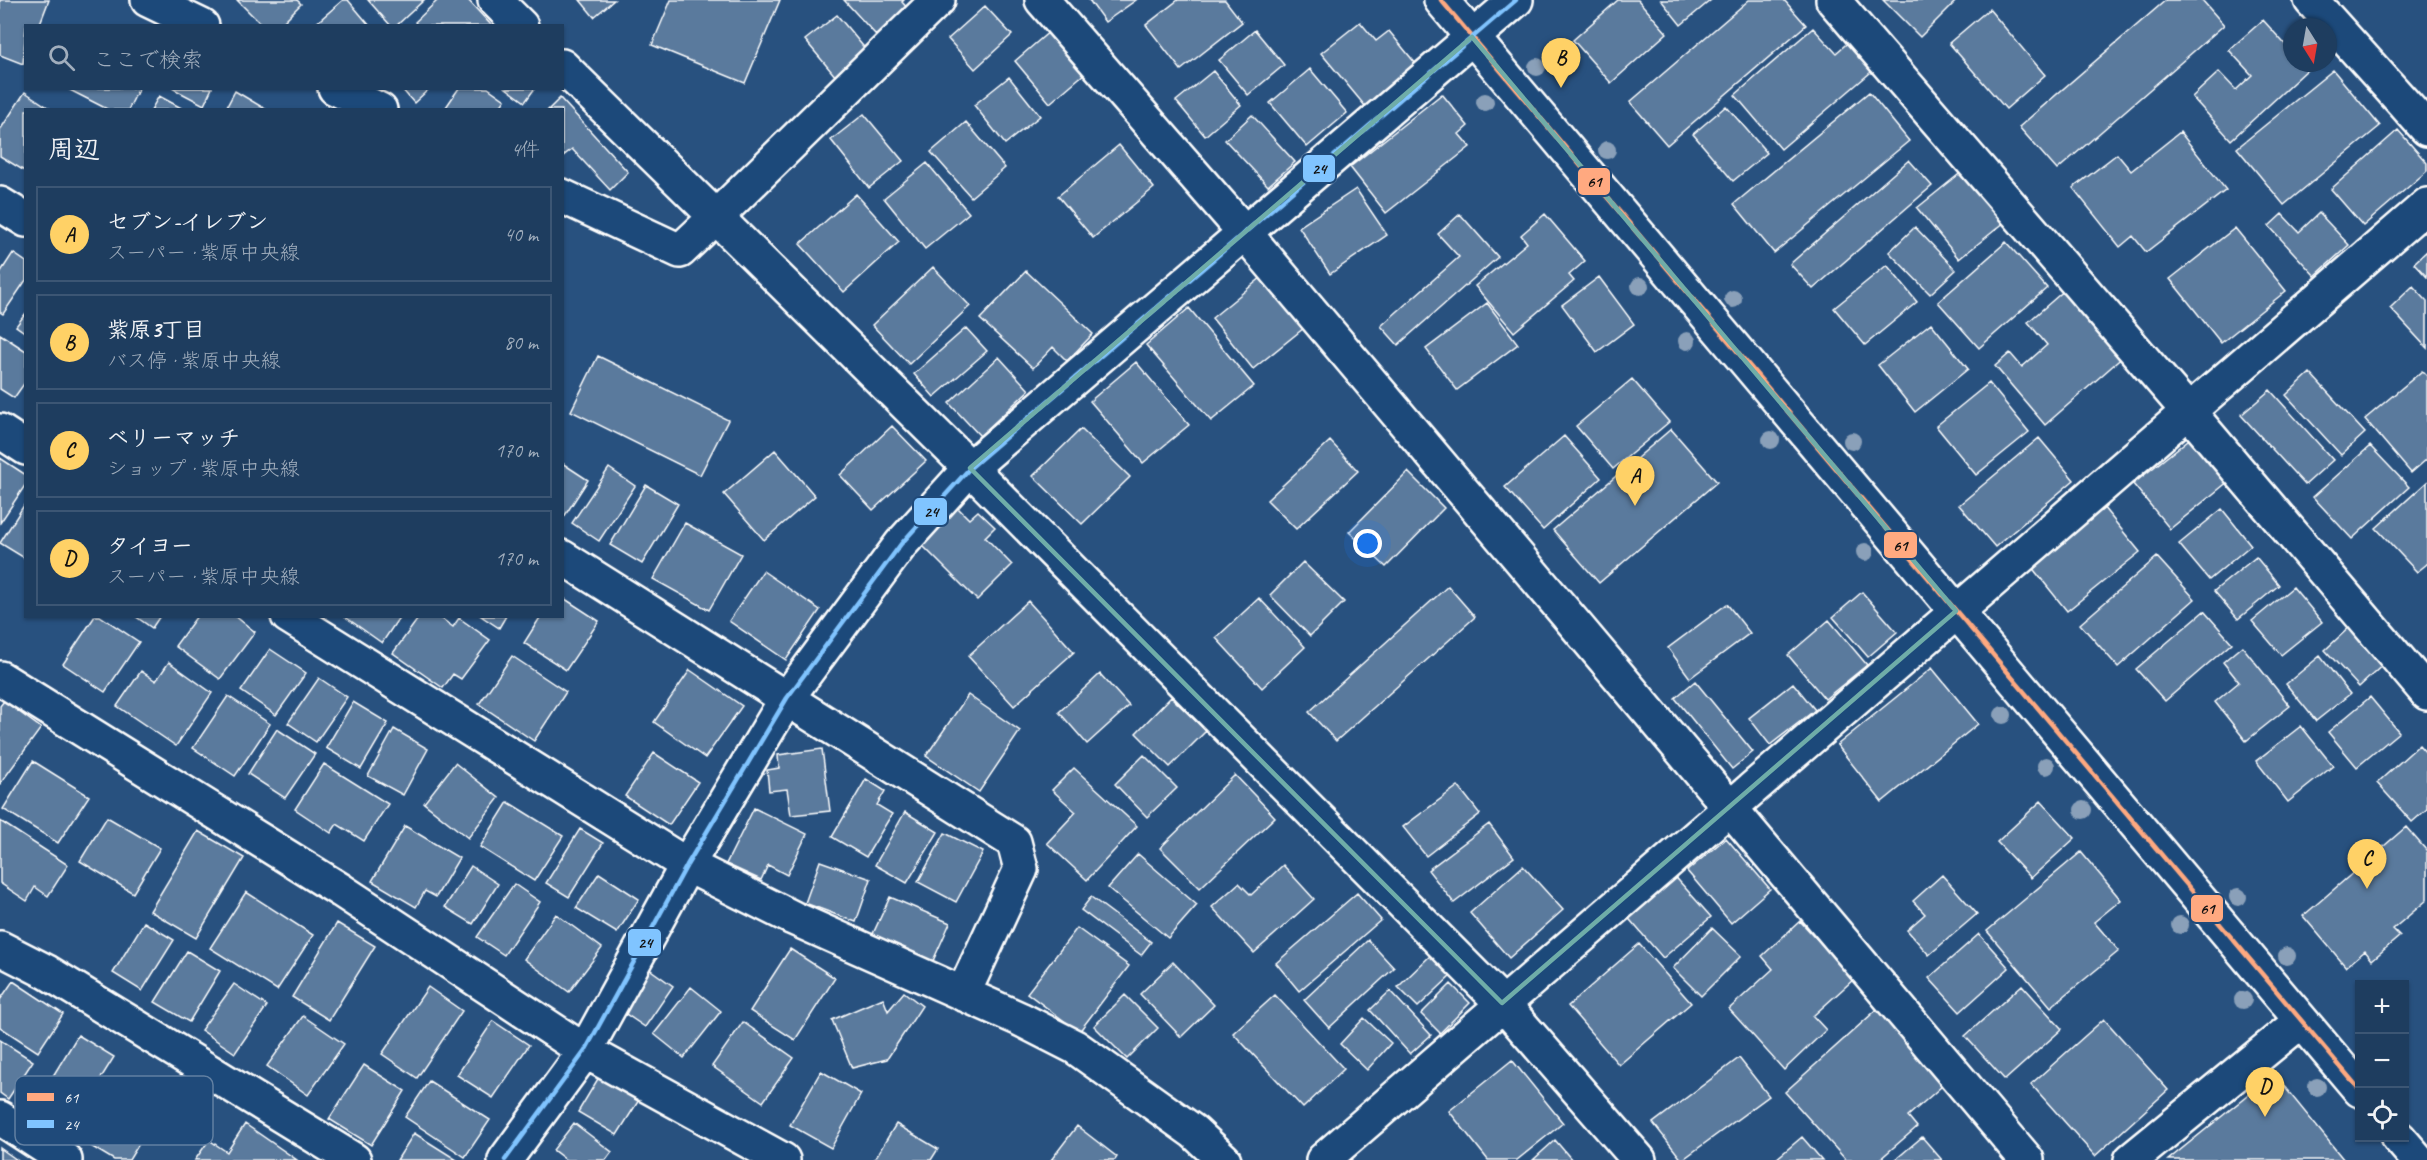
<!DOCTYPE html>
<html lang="ja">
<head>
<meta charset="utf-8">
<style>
  body { margin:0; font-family:Caveat,"Klee One",sans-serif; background:#264465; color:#f1f3f6 }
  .controls { position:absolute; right:18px; bottom:18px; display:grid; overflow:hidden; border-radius:0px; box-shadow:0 2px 4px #0004 }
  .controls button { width:54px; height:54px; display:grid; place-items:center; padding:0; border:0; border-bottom:2px solid #3c5674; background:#1e3d5f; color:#f1f3f6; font:30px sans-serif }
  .compass { position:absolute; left:2283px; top:18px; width:54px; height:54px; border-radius:50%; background:#1e3d5f; box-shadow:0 2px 4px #0004; rotate:169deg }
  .you { position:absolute; left:1368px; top:544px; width:21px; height:21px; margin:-15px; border:4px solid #fff; border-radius:50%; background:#1a73e8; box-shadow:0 0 0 9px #1a73e833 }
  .badge { display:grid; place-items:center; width:39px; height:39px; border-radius:50%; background:#ffd166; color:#111; font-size:20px; font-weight:700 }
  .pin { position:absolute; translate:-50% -50px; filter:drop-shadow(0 2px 3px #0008) }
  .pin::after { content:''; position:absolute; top:32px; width:21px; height:18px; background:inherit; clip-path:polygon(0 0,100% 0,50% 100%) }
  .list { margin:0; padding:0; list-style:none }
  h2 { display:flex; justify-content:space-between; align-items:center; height:78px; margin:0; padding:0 24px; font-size:26px }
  h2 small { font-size:20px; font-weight:400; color:#a1aebd }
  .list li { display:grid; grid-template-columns:39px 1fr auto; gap:18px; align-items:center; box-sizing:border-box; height:96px; margin:0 12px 12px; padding:0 12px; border:2px solid #3c5674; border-radius:0px }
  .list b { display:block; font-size:22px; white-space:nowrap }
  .list p { margin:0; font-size:20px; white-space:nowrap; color:#a1aebd }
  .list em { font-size:20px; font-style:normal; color:#a1aebd }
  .icon { flex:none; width:33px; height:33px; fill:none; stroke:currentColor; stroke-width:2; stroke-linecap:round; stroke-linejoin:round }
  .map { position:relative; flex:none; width:2427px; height:1160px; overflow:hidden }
  .search { position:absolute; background:#1e3d5f; box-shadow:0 2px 4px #0004; left:24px; top:24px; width:540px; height:66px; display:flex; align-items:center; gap:15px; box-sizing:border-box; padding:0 21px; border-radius:0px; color:#a1aebd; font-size:22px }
  .panel { position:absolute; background:#1e3d5f; box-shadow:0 2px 4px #0004; left:24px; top:108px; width:540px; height:510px; border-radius:0px }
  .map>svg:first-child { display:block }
  .building { fill:#5a7a9d; stroke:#fff; stroke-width:1.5 }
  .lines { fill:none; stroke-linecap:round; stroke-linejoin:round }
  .street-casing { stroke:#fff; stroke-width:38 }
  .secondary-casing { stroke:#fff; stroke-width:38 }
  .street { stroke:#1f4a7a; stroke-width:33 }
  .secondary { stroke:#1f4a7a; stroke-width:33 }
  .bus-1-casing { stroke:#1f4a7a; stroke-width:9 }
  .bus-2-casing { stroke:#1f4a7a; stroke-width:9 }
  .bus-1 { stroke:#ffa980; stroke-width:4.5 }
  .bus-2 { stroke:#80c4ff; stroke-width:4.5 }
  .tree { fill:#8aa0b9 }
  .marked { fill:none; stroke:#6fada8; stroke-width:4.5; stroke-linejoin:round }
  .key { fill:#1f4a7a; stroke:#6280a2; stroke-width:1.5 }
  .key-label { font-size:16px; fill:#fff }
  .line-badge { stroke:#1f4a7a; stroke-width:2 }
  .pale-badge-label { font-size:16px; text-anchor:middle; font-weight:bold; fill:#111 }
</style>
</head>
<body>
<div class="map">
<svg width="2427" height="1160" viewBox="0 0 2427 1160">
  <rect width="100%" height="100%" fill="#28517f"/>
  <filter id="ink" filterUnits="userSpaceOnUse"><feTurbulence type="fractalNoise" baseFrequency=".0167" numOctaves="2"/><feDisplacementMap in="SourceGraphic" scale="12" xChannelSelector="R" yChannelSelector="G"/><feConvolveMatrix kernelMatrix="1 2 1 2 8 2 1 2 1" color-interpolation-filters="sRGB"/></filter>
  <g filter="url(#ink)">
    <!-- building -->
    <path class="building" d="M0 0H49L39 26H26L23 64 0 55Z
      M237 0H297L301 4 279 26H263Z
      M343 0H348L370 26H313Z
      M368 0H424L396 26H391Z
      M438 0H468L492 26H418L415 22Z
      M580 0H614L594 17Z
      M671 0H780L745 83 652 45Z
      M844 0H904L902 2 916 18 885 45Z
      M1089 0H1136L1105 22Z
      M1178 0H1225L1242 22 1181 70 1146 25Z
      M1618 0H1638L1667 33 1611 83 1573 40Z
      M1661 0H1711L1681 25Z
      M1749 0H1784L1806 25 1667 145 1630 102Z
      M1883 0H1957L1920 37Z
      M2166 0H2202L2224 25 2057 170 2019 127Z
      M985 6 1012 35 975 69 948 39Z
      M1989 9 2045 75 2006 109 1949 43Z
      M837 15 867 51 836 77 805 40Z
      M2263 20 2292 52V63H2302L2308 69 2231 140 2192 97 2219 72 2236 90 2252 75 2229 50Z
      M1360 22 1376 41 1389 31 1416 64 1365 106 1321 53Z
      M1057 25 1092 67 1050 103 1015 61Z
      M1813 28 1836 53 1852 39 1877 67 1781 149 1735 95Z
      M1255 30 1284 65 1248 95 1219 60Z
      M1310 69 1347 113 1307 147 1270 103Z
      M2333 70 2380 126 2284 205 2237 148Z
      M1213 71 1241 105 1205 136 1176 101Z
      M1009 77 1040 116 1005 144 974 105Z
      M66 88H139L128 110H109Z
      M172 88H212L204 105Z
      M401 88H430L414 103Z
      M459 88H488L505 100 498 110H444Z
      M506 88H535L525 102Z
      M235 91 267 110H225Z
      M25 92 52 110H26V172L0 156V130Z
      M1869 92 1909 141 1774 253 1734 204Z
      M1442 94 1468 126 1459 134 1470 147 1386 213 1350 167Z
      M159 96 185 110H151Z
      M560 98 628 172 610 190 572 149 562 157V110H548Z
      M1726 106 1767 153 1733 181 1693 134Z
      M864 114 903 161 869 188 831 140Z
      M1252 115 1295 162 1268 186 1225 140Z
      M966 122 1005 168 971 197 931 152Z
      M2398 130 2427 163V171L2363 226 2331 189Z
      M2180 132 2226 190 2146 252 2133 236 2120 247 2073 188 2117 154 2131 171Z
      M1119 145 1154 188 1093 238 1058 196Z
      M1909 160 1932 186 1813 289 1790 264Z
      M927 163 969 213 925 249 884 198Z
      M1963 171 2005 222 1959 259 1917 208Z
      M1356 189 1387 235 1330 274 1299 227Z
      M856 194 899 242 844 292 800 244Z
      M2319 213 2349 245 2315 276 2269 226 2282 214 2299 232Z
      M1460 214 1498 257 1398 345 1381 326 1459 257 1438 234Z
      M1545 214 1585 261 1569 275 1574 281 1514 332 1475 286 1527 243 1521 235Z
      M1915 227 1956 270 1930 294 1889 252Z
      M2235 228 2286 291 2221 343 2170 279Z
      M2006 242 2047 288 1979 348 1938 302Z
      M2427 251V277L2414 263Z
      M13 253 26 262V280L3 314 0 312V273Z
      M1887 265 1917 302 1865 345 1834 308Z
      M933 267 970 306 909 364 872 325Z
      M1026 271 1093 334 1067 361 1053 347 1033 368 980 319Z
      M1262 277 1304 328 1253 369 1212 318Z
      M1599 277 1634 324 1597 352 1562 305Z
      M2413 286 2427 301V348L2390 308Z
      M2067 288 2125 355 2045 425 1995 366 2010 353 2022 367 2047 345 2028 322Z
      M1487 303 1518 344 1457 390 1426 349Z
      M1189 308 1254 386 1211 421 1146 345Z
      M26 313V333L16 326Z
      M1931 323 1968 369 1915 412 1878 365Z
      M966 328 987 351 934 397 914 374Z
      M0 334 26 351V381L14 398 0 389Z
      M598 356 728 420 700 475 571 411Z
      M999 357 1029 390 980 436 949 403Z
      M1136 362 1189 425 1143 463 1090 401Z
      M2422 371 2427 376V459L2411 473 2365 419Z
      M2310 373 2365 433 2341 455 2286 395Z
      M1632 379 1669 422 1613 469 1576 426Z
      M1989 383 2029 432 1976 475 1936 426Z
      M2270 390 2333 460 2305 485 2241 415Z
      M892 426 926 461 873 510 840 475Z
      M1081 429 1130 477 1082 524 1033 476Z
      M1671 429 1717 482 1599 583 1553 530Z
      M1564 436 1601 478 1543 530 1505 487Z
      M2193 436 2229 481 2170 529 2133 484Z
      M2039 438 2074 480 1995 547 1959 505Z
      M1330 441 1358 471 1296 529 1267 500Z
      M2370 446 2409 487 2352 539 2313 497Z
      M775 450 815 496 764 540 724 494Z
      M0 458 26 475V484L0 523Z
      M562 463 588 480 562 520Z
      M609 468 635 486 599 541 572 523Z
      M1408 472 1444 508 1386 567 1349 532Z
      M2427 482V564L2417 572 2376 528Z
      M646 485 678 504 642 564 610 545Z
      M26 502V559L0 543Z
      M956 506 969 519 978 511 995 527 985 537 1012 565 977 600 919 542Z
      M2103 507 2140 552 2067 611 2030 565Z
      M2222 509 2251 545 2209 580 2179 544Z
      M685 523 741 554 709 610 653 579Z
      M2157 557 2195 599 2118 667 2080 624Z
      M2256 557 2279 585 2238 619 2214 591Z
      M1303 562 1344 602 1310 636 1270 595Z
      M763 571 820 610 786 660 729 621Z
      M1448 586 1475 617 1336 741 1309 712Z
      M2293 587 2322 622 2281 655 2252 621Z
      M1862 592 1897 632 1868 657 1833 617Z
      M562 597 599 621 566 670 524 643 541 616H562Z
      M1259 598 1305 647 1262 688 1216 638Z
      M1028 601 1074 652 1014 706 968 656Z
      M1727 604 1750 633 1690 678 1668 648Z
      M2204 611 2232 643 2165 701 2136 669Z
      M95 616H100L139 642 105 692 63 664Z
      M135 616H160L152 628Z
      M197 616H235L255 632 220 679 175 646Z
      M344 616H400L382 643Z
      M420 616H438L453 627 459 618 490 640 461 679 453 674 443 688 393 653Z
      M481 616H506L499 628Z
      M1829 620 1867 665 1825 699 1788 655Z
      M2354 623 2388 660 2359 687 2325 650Z
      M2242 646 2290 706 2246 741 2215 702 2239 682 2223 662Z
      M270 649 306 673 276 715 241 691Z
      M512 656 566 692 534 741 479 704Z
      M2320 656 2350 694 2316 721 2286 684Z
      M169 662 212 693 176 746 117 706 141 671 156 681Z
      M1932 668 1978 724 1882 802 1837 745Z
      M690 670 742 706 705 758 654 722Z
      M1100 674 1129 706 1087 744 1059 712Z
      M319 678 347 697 316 742 288 723Z
      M1695 681 1753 752 1732 769 1675 698Z
      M1793 683 1815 710 1770 745 1749 718Z
      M968 695 1020 731 979 792 926 756Z
      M228 696 270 724 235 776 193 748Z
      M1171 697 1206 731 1170 767 1136 733Z
      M2370 697 2399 732 2357 767 2328 732Z
      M4 701 41 728 0 784V706Z
      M353 702 388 723 361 769 326 748Z
      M2301 726 2333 766 2288 802 2256 761Z
      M277 729 315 754 285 798 248 774Z
      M394 729 428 749 403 795 368 776Z
      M2419 745 2427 754V809L2412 822 2377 783Z
      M822 749 830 811 791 815 787 789 769 791 767 770 779 768 778 755Z
      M654 753 698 782 669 825 625 796Z
      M1144 755 1177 788 1147 817 1115 784Z
      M33 761 89 796 58 843 3 809Z
      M455 763 499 798 468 838 424 803Z
      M324 764 388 804 364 841 337 824 331 833 295 809Z
      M1074 768 1137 826 1087 880 1047 843 1076 812 1052 790Z
      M1235 775 1275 817 1200 888 1160 848Z
      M866 779 885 791 877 805 892 814 866 857 832 837Z
      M1458 786 1480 814 1426 856 1403 827Z
      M2041 801 2075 838 2031 878 1997 842Z
      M508 802 563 836 534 881 480 847Z
      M754 808 807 834 787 875 768 865 761 880 726 864Z
      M905 812 938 832 907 883 875 865Z
      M107 817 160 848 133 893 80 861Z
      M0 821 68 865 48 896 35 887 27 901 0 883Z
      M1489 824 1514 857 1454 903 1428 870Z
      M405 826 459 858 436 897 425 891 416 907 372 881Z
      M2406 827 2427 851V900L2393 929 2400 936 2372 960 2365 951 2346 967 2303 916Z
      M580 829 603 843 569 897 546 883Z
      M198 831 244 858 196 938 150 911Z
      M945 833 983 852 956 902 918 882Z
      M1726 838 1770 889 1731 923 1687 871Z
      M2081 852 2121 900 2094 922 2119 951 2051 1007 1987 931Z
      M1138 854 1197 905 1168 938 1108 888Z
      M820 861 871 879 856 922 805 903Z
      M1283 865 1314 899 1254 953 1212 907 1239 883 1251 895Z
      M471 866 498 884 473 924 445 907Z
      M1523 866 1563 910 1509 958 1470 913Z
      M1671 872 1711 917 1663 958 1624 913Z
      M599 873 639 899 617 933 576 908Z
      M1942 875 1977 914 1929 955 1907 930 1925 914 1913 901Z
      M514 884 540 902 504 955 477 937Z
      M246 892 313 935 277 990 210 948Z
      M1357 893 1381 920 1299 991 1276 963Z
      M890 897 950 923 932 963 872 936Z
      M1091 897 1151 942 1141 955 1081 910Z
      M556 914 602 948 569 992 524 959Z
      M1800 921 1854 979 1813 1016 1826 1030 1784 1070 1729 1009 1773 969 1762 956Z
      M144 922 174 940 142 991 113 973Z
      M337 923 375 946 329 1020 292 997Z
      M1077 928 1129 966 1079 1032 1027 993Z
      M1712 928 1741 956 1701 996 1673 968Z
      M1979 934 2009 968 1960 1012 1929 978Z
      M1368 940 1394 968 1329 1028 1304 1000Z
      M1639 944 1691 1003 1619 1065 1568 1006Z
      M790 949 835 978 795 1040 750 1011Z
      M187 951 220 971 189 1022 155 1002Z
      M1433 953 1453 974 1418 1007 1398 987Z
      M1173 962 1214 1005 1181 1037 1140 994Z
      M648 968 673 986 645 1027 620 1010Z
      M13 981 63 1014 38 1052 0 1027V1000Z
      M234 984 267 1006 235 1053 201 1030Z
      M1451 984 1470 1003 1440 1033 1421 1014Z
      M2022 985 2062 1029 2005 1080 1965 1036Z
      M428 987 462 1011 417 1078 382 1054Z
      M691 987 721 1011 684 1058 654 1034Z
      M1390 991 1431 1035 1410 1054 1370 1010Z
      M904 992 922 1006 887 1059 852 1068 832 1020 883 998 888 1011Z
      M1125 995 1158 1028 1127 1059 1094 1026Z
      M1275 995 1344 1069 1303 1108 1233 1033Z
      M1883 1004 1950 1079 1908 1116 1917 1127 1879 1160H1846L1785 1092Z
      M303 1016 344 1044 308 1095 267 1066Z
      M1364 1018 1391 1043 1367 1070 1340 1044Z
      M2104 1019 2168 1090 2095 1156 2031 1084Z
      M493 1021 529 1045 493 1098 457 1075Z
      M743 1022 794 1058 763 1102 712 1066Z
      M78 1035 114 1057 81 1110 45 1089Z
      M0 1040 33 1061 8 1099 0 1093Z
      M1739 1058 1769 1096 1682 1160 1653 1123Z
      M1512 1060 1563 1123 1517 1160H1488L1449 1111Z
      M364 1065 405 1091 371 1145 329 1119Z
      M821 1071 861 1094 831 1148 790 1125Z
      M2274 1074 2344 1160H2168Z
      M599 1077 639 1100 617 1135 578 1112Z
      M429 1081 490 1120 465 1157 405 1117Z
      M131 1092 160 1110 129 1160H114L79 1139 103 1100 120 1111Z
      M574 1123 612 1152 606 1160H566L553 1150Z
      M245 1124 297 1160H195L209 1140 227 1152Z
      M896 1124 938 1149 931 1160H874Z
      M1077 1126 1117 1157 1115 1160H1051Z
      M414 1133 457 1160H397Z
      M1802 1137 1822 1160H1775Z
      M1922 1137 1942 1160H1895Z
      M1555 1140 1572 1160H1533Z
      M0 1148 17 1160H0Z"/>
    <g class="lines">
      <defs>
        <path id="street" d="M148 0 202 26
          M495 0 521 26
          M1042 0 1245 233 2027 1160
          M1833 0 2188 411 2427 693
          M2311 0 2427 129
          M562 66 716 217 938 0
          M335 88 380 110
          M562 196 680 251 716 217 970 468 1502 1003 1639 1160
          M0 204 26 220
          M0 431 26 448
          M562 557 1014 842 1021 869 963 994
          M288 616 687 865 793 918 1020 1019 1075 1047 1194 1132 1224 1160
          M0 678 342 891 585 1051 783 1160
          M0 948 47 972 354 1160
          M0 1118 65 1160
          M505 1160 585 1051 687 865 787 698 901 544 970 468 1516 0
          M1323 1160 2427 205
          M2131 1160 2301 1021"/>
        <path id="secondary" d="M1441 0 2360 1090
          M2399 1138 2418 1160"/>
      </defs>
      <!-- street casing -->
      <use href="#street" class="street-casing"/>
      <!-- secondary casing -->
      <use href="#secondary" class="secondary-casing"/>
      <!-- street -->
      <use href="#street" class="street"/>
      <!-- secondary -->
      <use href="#secondary" class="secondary"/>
      <defs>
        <path id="bus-1" d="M1441 0 2360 1090"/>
        <path id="bus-2" d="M505 1160 585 1051 687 865 787 698 901 544 970 468 1516 0"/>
      </defs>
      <!-- bus-1 casing -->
      <use href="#bus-1" class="bus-1-casing"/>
      <!-- bus-2 casing -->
      <use href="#bus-2" class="bus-2-casing"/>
      <!-- bus-1 -->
      <use href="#bus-1" class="bus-1"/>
      <!-- bus-2 -->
      <use href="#bus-2" class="bus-2"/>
    </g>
    <!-- trees -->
    <g class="tree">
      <circle cx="1537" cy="67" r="9"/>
      <circle cx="1485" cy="102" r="9"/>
      <circle cx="1607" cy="150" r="9"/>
      <circle cx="1640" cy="286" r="9"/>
      <circle cx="1733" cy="299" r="9"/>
      <circle cx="1687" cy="341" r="9"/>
      <circle cx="1771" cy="440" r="9"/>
      <circle cx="1852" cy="441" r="9"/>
      <circle cx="1865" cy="552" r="9"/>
      <circle cx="2003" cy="715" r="9"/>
      <circle cx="2046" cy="766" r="9"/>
      <circle cx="2083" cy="810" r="9"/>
      <circle cx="2238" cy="897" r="9"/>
      <circle cx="2180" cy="925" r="9"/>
      <circle cx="2287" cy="956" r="9"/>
      <circle cx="2243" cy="1000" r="9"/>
      <circle cx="2317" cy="1087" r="9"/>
    </g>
  </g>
  <!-- marked area -->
  <path class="marked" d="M1472 37 1956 611 1502 1003 970 468Z"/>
  <!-- legend -->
  <rect x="15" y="1076" width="198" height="69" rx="9" class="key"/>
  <rect x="27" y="1093" width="27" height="8" fill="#ffa980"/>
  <rect x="27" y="1120" width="27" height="8" fill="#80c4ff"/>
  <g class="key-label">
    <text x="64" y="1103">61</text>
    <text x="64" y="1130">24</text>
  </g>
  <g class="line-badge">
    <rect x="1302" y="154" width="34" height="29" rx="6" fill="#80c4ff"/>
    <rect x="1577" y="167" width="34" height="29" rx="6" fill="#ffa980"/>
    <rect x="913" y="497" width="35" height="29" rx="6" fill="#80c4ff"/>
    <rect x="1883" y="531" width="35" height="28" rx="6" fill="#ffa980"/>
    <rect x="2190" y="894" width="34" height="29" rx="6" fill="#ffa980"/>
    <rect x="627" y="928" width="35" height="29" rx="6" fill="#80c4ff"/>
  </g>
  <g class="pale-badge-label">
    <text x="1319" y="174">24</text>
    <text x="1594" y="187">61</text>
    <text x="931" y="517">24</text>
    <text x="1900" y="551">61</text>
    <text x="2207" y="914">61</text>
    <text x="645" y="948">24</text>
  </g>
</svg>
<div class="controls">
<button>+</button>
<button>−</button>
<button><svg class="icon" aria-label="locate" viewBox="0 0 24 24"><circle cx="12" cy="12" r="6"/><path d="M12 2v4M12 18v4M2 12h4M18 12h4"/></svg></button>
</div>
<svg class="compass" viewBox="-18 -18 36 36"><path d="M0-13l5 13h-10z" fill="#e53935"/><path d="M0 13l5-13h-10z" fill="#a1aebd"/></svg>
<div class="you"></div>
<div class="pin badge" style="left:1635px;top:506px">A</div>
<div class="pin badge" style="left:1561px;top:88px">B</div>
<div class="pin badge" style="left:2367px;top:889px">C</div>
<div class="pin badge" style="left:2265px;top:1117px">D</div>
<div class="search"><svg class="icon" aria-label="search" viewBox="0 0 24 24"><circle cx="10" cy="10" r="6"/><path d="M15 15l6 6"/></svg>ここで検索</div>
<section class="panel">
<h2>周辺<small>4件</small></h2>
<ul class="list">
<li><span class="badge">A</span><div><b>セブン-イレブン</b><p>スーパー · 紫原中央線</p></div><em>40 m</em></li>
<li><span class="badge">B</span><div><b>紫原3丁目</b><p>バス停 · 紫原中央線</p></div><em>80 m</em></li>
<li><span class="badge">C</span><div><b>ベリーマッチ</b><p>ショップ · 紫原中央線</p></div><em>170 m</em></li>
<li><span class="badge">D</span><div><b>タイヨー</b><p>スーパー · 紫原中央線</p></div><em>170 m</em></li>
</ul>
</section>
</div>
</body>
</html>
